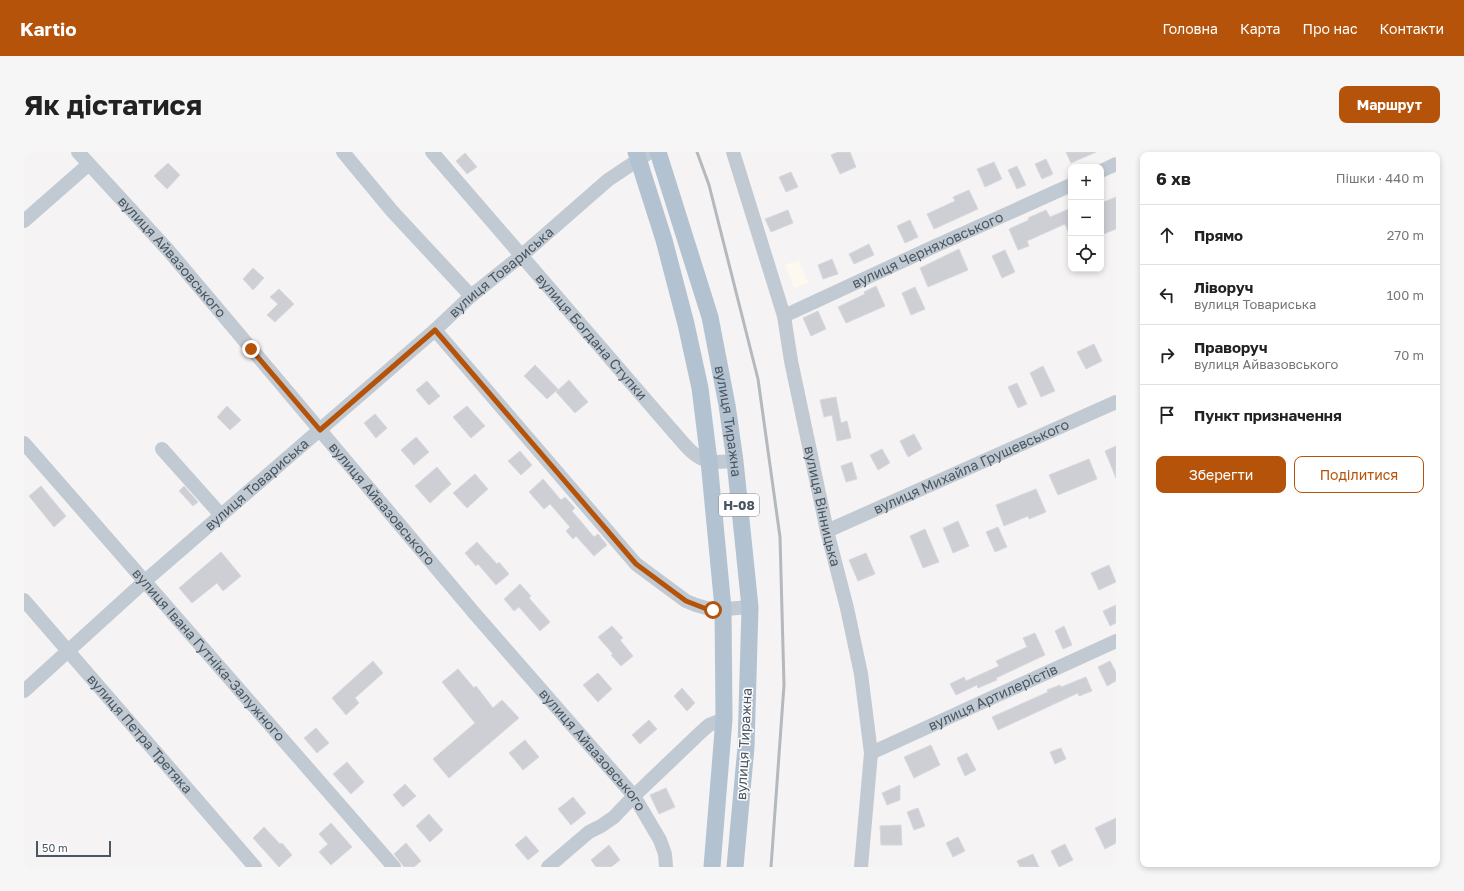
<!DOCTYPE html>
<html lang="uk">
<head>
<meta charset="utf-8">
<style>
  body { margin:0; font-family:"Golos Text",sans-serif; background:#f6f6f6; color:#222 }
  .controls { position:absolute; right:12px; top:12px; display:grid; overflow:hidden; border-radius:8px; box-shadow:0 2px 6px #0003 }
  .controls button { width:36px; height:36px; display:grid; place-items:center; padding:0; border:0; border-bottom:1px solid #e0e0e0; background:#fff; color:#222; font:20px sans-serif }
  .scale { position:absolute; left:12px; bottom:10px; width:75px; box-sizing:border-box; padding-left:4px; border:2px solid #4a5661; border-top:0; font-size:11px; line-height:14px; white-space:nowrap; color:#4a5661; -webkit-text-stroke:3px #fff; paint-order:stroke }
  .stop { position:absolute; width:12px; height:12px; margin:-9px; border:3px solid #b45309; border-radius:50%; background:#fff }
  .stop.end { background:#b45309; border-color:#fff; box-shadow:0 1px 4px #0008 }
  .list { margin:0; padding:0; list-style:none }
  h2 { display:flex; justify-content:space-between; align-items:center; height:52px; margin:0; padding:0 16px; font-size:17px }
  h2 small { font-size:13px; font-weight:400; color:#767676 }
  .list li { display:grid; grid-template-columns:26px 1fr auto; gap:12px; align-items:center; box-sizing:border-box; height:60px; padding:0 16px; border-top:1px solid #e0e0e0 }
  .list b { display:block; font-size:15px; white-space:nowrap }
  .list p { margin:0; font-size:13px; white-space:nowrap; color:#767676 }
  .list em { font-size:13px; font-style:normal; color:#767676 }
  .actions { display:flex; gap:8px; padding:12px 16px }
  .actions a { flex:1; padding:9px 0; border:1px solid #b45309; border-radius:8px; text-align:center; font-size:14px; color:#b45309 }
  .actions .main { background:#b45309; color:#fff }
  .icon { flex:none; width:22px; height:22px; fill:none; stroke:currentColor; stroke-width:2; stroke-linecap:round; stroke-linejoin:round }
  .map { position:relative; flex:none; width:1092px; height:715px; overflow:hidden; border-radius:8px }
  header { display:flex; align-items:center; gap:24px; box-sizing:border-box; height:56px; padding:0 20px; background:#b45309; color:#fff }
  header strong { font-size:19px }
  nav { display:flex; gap:22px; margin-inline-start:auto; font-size:14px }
  .intro { display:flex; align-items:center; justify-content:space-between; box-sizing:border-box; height:96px; padding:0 24px }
  h1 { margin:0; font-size:28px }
  .button { padding:10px 18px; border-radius:8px; background:#b45309; color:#fff; font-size:14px; font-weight:700 }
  main { display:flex; gap:24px; padding:0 24px }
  aside { flex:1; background:#fff; border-radius:8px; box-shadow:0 2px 6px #0003 }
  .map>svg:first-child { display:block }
  .commercial { fill:#fdf9ef }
  .building { fill:#cdcfd5; stroke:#d7d9de }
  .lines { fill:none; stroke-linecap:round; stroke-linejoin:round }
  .minor { stroke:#c1cad2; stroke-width:14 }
  .major { stroke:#b3c2d1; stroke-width:17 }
  .rail { stroke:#b5b8bd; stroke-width:3 }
  .route { stroke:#b45309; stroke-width:5 }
  .labels { text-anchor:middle; stroke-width:3; stroke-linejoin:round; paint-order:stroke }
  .shield { fill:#fff; stroke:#808990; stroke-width:1 }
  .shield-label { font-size:13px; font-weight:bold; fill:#4a5661 }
  .street-label { font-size:14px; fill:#4a5661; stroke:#fff }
</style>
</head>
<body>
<header>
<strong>Kartio</strong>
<nav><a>Головна</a><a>Карта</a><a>Про нас</a><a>Контакти</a></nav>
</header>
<div class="intro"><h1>Як дістатися</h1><a class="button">Маршрут</a></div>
<main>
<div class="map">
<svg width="1092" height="715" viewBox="0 0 1092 715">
  <rect width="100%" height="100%" fill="#f5f3f3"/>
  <!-- commercial -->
  <path class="commercial" d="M775 108 784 131 770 136 761 113Z"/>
  <!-- building -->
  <path class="building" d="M814 0H826L832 15 816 22 807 3Z
    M1042 0H1072L1047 11Z
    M441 1 453 15 443 22 432 9Z
    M1022 7 1029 22 1018 27 1011 12Z
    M970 10 978 27 961 35 953 17Z
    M144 11 156 23 143 37 130 24Z
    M993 14 1002 33 993 37 984 18Z
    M767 20 774 35 762 40 755 25Z
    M945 38 954 57 910 77 903 62 931 49 929 45Z
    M1092 45V77L1077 83V51Z
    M1047 56V86L1041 72 1003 89 1005 94 994 98 985 77 1005 68 1004 66 1022 58 1026 65Z
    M764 58 769 71 747 80 741 67Z
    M886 68 894 85 881 91 873 74Z
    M845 92 850 103 830 112 825 102Z
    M935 97 944 118 904 135 896 116Z
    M981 98 991 120 978 126 968 104Z
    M808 107 814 122 799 127 794 113Z
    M229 116 240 126 229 138 219 127Z
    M852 134 861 154 822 171 814 155 841 142 840 140Z
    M891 135 901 157 887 163 878 141Z
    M255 137 270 152 251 170 243 163 254 152 246 145Z
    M794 159 802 177 787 184 779 166Z
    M1070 192 1078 209 1062 217 1053 200Z
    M511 213 534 237 523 247 500 224Z
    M1019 214 1031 239 1017 245 1006 221Z
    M545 228 564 250 551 261 532 240Z
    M403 229 416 244 405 253 392 238Z
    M993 231 1003 252 994 256 984 235Z
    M812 245 817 271 823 269 827 286 813 289 808 263 800 265 796 248Z
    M203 254 217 268 206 278 193 265Z
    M443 254 461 274 447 286 429 265Z
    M351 262 363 276 352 286 340 271Z
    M890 282 898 297 884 305 876 289Z
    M392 285 405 300 390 313 377 298Z
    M1092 294V326L1081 299Z
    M858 297 866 311 854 318 846 303Z
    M496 299 508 313 497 323 484 309Z
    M1065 307 1073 327 1034 343 1025 323Z
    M828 310 833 327 822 330 817 314Z
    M413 315 427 332 406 351 391 334Z
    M451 322 464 337 443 356 429 341Z
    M519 327 537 348 541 345 551 356 548 359 570 385 574 382 583 393 570 404 552 384 549 387 542 379 546 375 526 352 520 357 505 340Z
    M17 334 42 364 30 375 5 344Z
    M160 334 174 350 169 354 155 339Z
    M1012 337 1022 360 1005 367 1004 364 980 374 972 353Z
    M934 369 945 394 929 401 919 376Z
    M974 375 983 395 971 400 962 380Z
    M901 377 915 410 899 416 886 384Z
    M453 390 473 412 475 410 485 422 472 433 454 412 452 414 441 401Z
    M197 400 217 424 199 439 193 431 168 451 155 436Z
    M842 401 851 422 834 429 825 408Z
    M1085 413 1092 430 1075 438 1067 421Z
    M496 432 507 444 505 446 526 470 516 479 495 455 490 459 480 447Z
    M1092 453V471L1086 474 1079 459Z
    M588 474 599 486 596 488 609 504 597 514 587 503 589 502 574 485Z
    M1040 474 1048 493 1039 497 1031 479Z
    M1011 481 1021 503 972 526 973 528 954 536 953 533 932 543 926 532 940 525 942 529 975 514 972 509 1003 495 999 486Z
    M349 509 359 521 331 546 335 551 322 563 308 546Z
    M1086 509 1092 520V529L1083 534 1074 515Z
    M434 517 450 536 452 534 469 556 478 548 495 566 425 626 409 607 451 571 418 530Z
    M574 521 588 537 574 550 559 533Z
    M1062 525 1068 539 1055 544 1054 541 974 578 968 565 1024 540 1023 538 1036 533 1037 535Z
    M658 536 671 551 663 559 650 544Z
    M625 568 633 577 616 592 608 583Z
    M292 576 305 591 293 601 280 586Z
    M501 588 515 605 499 618 485 601Z
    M907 593 916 613 890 626 880 605Z
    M1037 596 1042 607 1031 612 1026 600Z
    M943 601 952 618 941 624 933 606Z
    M323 610 340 630 327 642 309 622Z
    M381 632 392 644 379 655 369 643Z
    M876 633V648L863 653 858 641Z
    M642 636 651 655 635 662 626 643Z
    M549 645 562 661 547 673 534 657Z
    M894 656 901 674 890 678 883 660Z
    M405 662 419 678 406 690 392 674Z
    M1092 666V691L1081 697 1071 676Z
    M307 671 328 695 307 713 295 700 304 692 295 682Z
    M877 673 878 693H857L856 674Z
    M240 675 256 692 258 691 268 703 255 715 229 686Z
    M502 684 515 699 504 708 491 693Z
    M934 685 941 699 929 705 922 691Z
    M382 691 397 709 390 715H380L370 702Z
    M1041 692 1049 708 1035 715 1027 699Z
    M585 693 596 708 587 715H572L567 708Z
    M1009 702 1015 715H996L993 709Z"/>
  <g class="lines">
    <!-- minor -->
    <g class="minor">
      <path id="s1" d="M54 0 144 98 451 462 610 644 636 688 641 702 642 715"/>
      <path d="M319 0 368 59 447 144"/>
      <path id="s2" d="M408 0 647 277C657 288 669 306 685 309 693 311 703 309 711 309"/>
      <path id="s3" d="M709 0 760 164 767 209 803 379 823 456 837 522 847 601 837 715"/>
      <path d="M1077 19 1092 12"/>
      <path d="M0 69 65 12"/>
      <path id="s4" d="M760 164 909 95 1047 33"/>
      <path d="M411 178 612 412 662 449 672 453 689 458 726 455"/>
      <path id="s5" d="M0 291 370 715"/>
      <path d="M138 297 197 363"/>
      <path id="s6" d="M803 379 1092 250"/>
      <path id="s7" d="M0 448 231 715"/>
      <path id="s8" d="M0 539 121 429 411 178 447 144 497 104 584 28 626 0"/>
      <path id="s9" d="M847 601 1092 489"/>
      <path d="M524 715 565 680 577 674 590 665 610 644 677 580 685 573 700 567"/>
    </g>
    <!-- major -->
    <g class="major">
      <path d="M612 0 640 88 662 172 676 236 685 309 699 456 700 567 688 715"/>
      <path id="s10" d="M634 0 686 165 703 253 711 309 726 455 722 595 711 715"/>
    </g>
    <!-- rail -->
    <path class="rail" d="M673 0 685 33 734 227 756 385 760 533 747 715"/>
  </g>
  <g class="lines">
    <!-- route -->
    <path class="route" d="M227 197 296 278 411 178 612 412 662 449 680 456 689 458"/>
  </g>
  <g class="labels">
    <!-- shield labels -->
    <rect class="shield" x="695" y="342" width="40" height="22" rx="3"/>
    <g class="shield-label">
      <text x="715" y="358">Н-08</text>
    </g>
    <!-- street labels -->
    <g class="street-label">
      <text dy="5" stroke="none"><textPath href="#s4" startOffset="158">вулиця Черняховського</textPath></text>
      <text dy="5" stroke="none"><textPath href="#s1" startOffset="141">вулиця Айвазовського</textPath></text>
      <text dy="5" stroke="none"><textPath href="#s8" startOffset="635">вулиця Товариська</textPath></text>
      <text dy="5" stroke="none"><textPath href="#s2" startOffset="244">вулиця Богдана Ступки</textPath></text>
      <text dy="5" stroke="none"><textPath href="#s10" startOffset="279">вулиця Тиражна</textPath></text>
      <text dy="5" stroke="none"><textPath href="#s6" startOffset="158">вулиця Михайла Грушевського</textPath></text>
      <text dy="5" stroke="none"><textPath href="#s8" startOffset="311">вулиця Товариська</textPath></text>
      <text dy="5" stroke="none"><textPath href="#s1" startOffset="465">вулиця Айвазовського</textPath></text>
      <text dy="5" stroke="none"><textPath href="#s3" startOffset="366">вулиця Вінницька</textPath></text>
      <text dy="5" stroke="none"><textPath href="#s5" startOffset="281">вулиця Івана Гутніка-Залужного</textPath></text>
      <text dy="5" stroke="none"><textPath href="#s9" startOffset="134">вулиця Артилерістів</textPath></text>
      <text dy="5" stroke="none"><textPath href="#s7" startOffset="177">вулиця Петра Третяка</textPath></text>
      <text transform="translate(720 592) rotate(-87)" y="5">вулиця Тиражна</text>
      <text dy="5" stroke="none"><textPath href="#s1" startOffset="789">вулиця Айвазовського</textPath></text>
    </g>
  </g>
</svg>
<div class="controls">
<button>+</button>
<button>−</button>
<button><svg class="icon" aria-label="locate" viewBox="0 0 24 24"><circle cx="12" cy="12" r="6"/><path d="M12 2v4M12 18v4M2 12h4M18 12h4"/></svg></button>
</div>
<div class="scale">50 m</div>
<div class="stop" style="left:689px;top:458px"></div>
<div class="stop end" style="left:227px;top:197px"></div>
</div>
<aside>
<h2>6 хв<small>Пішки · 440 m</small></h2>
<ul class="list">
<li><svg class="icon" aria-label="ahead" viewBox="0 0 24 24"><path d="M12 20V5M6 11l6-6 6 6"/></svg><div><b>Прямо</b></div><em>270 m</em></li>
<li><svg class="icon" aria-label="left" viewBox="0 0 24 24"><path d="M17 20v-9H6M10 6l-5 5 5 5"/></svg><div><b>Ліворуч</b><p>вулиця Товариська</p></div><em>100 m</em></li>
<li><svg class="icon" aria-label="right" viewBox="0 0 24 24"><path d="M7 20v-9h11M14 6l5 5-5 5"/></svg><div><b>Праворуч</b><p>вулиця Айвазовського</p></div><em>70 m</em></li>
<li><svg class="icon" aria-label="arrive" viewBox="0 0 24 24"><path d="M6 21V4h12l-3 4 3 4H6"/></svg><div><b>Пункт призначення</b></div></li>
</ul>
<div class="actions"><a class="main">Зберегти</a><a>Поділитися</a></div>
</aside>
</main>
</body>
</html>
